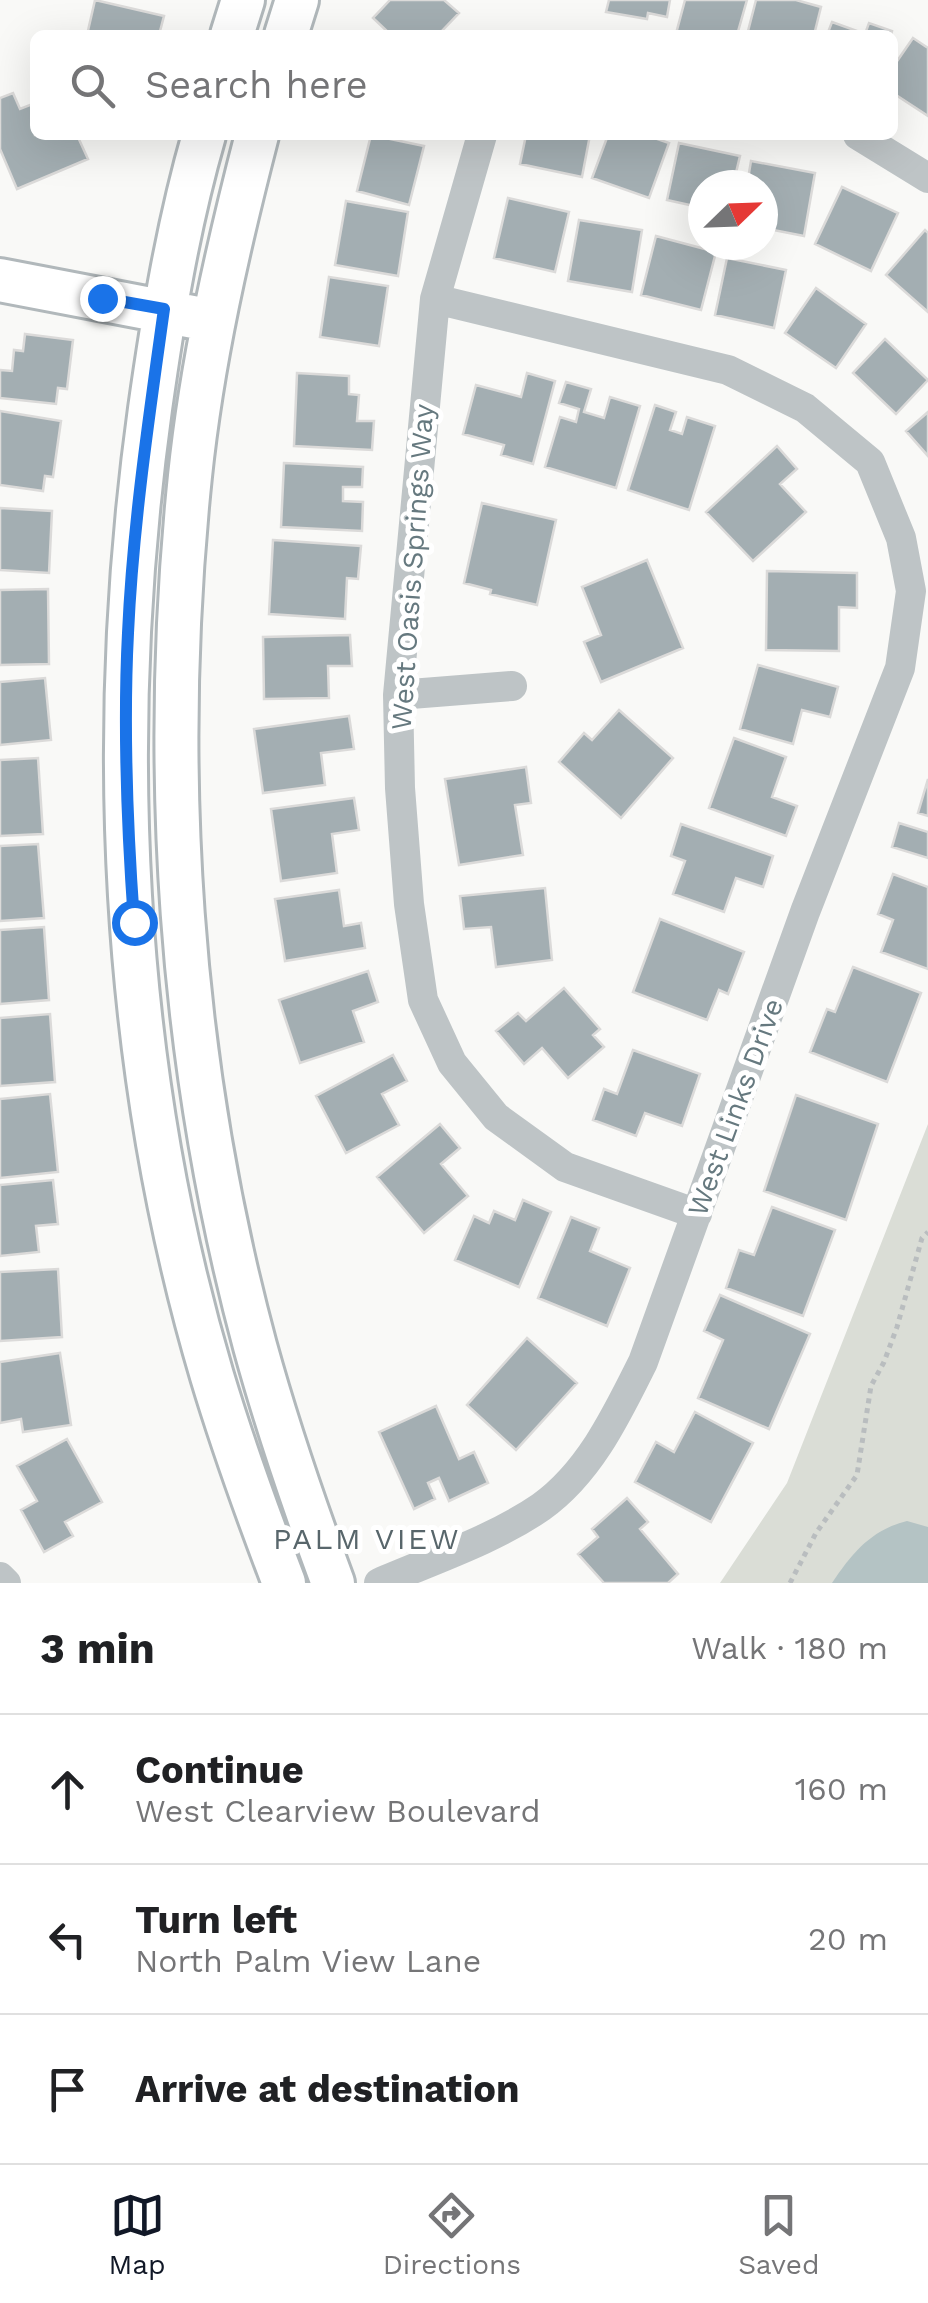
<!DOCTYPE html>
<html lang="en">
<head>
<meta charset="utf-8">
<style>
  body { margin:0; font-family:"Work Sans",sans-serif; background:#f2f2f2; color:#202124 }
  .compass { position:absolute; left:688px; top:170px; width:90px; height:90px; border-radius:50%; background:#fff; box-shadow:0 10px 40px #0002; rotate:67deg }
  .stop { position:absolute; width:30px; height:30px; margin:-22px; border:8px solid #1a73e8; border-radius:50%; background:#fff }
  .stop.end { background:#1a73e8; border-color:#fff; box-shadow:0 2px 10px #0008 }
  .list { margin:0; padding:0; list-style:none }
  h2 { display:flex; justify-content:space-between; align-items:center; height:130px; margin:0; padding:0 40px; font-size:42px }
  h2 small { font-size:32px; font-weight:400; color:#757577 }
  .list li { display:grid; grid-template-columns:65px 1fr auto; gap:30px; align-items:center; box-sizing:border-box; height:150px; padding:0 40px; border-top:2px solid #e0e0e0 }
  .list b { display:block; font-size:38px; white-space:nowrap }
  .list p { margin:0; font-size:32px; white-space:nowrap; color:#757577 }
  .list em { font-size:32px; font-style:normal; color:#757577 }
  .icon { flex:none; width:55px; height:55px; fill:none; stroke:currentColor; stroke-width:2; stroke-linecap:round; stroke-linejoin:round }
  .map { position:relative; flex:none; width:928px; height:1583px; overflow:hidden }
  .search { position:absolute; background:#fff; box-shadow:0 10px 40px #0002; left:30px; right:30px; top:30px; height:110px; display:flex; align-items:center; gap:25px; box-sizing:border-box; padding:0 35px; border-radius:15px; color:#757577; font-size:38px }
  .sheet { height:580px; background:#fff }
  nav { display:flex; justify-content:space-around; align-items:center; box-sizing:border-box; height:140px; border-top:2px solid #e0e0e0; background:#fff; font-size:28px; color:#757577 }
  nav a { display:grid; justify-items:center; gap:5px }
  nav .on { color:#111827 }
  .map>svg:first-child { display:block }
  .green { fill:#daddd6 }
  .water { fill:#b4c3c4 }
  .building { fill:#a3aeb2; stroke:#dbdad9; stroke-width:2.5 }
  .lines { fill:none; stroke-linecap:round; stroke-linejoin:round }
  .secondary-casing { stroke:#b1b8bb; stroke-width:48 }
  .path { stroke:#b9bdbf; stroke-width:5; stroke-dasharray:5 5; stroke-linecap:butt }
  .street { stroke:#bec4c6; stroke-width:30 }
  .secondary { stroke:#fff; stroke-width:42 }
  .route { stroke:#1a73e8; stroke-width:12 }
  .labels { text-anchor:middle; stroke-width:10; stroke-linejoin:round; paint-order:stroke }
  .street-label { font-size:28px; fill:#66797f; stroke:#fff }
  .neighbourhood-label { font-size:30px; letter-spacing:2.5px; fill:#58666b; stroke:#fff }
</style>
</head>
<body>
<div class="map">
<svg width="928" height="1583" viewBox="0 0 928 1583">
  <rect width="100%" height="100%" fill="#f9f9f7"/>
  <!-- green -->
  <path class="green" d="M928 1124V1583H720L787 1483Z"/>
  <!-- water -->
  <path class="water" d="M907 1521 928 1527V1583H832C852 1553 871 1530 907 1521Z"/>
  <!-- building -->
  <path class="building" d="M95 0 164 16 159 35H87Z
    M390 0H444L459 13 438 35H391L373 18Z
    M609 0H670L667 17 648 13 647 19 606 12Z
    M685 0H747L737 35H694L677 30Z
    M756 0H796L821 7 814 35H747Z
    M832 22 865 34 869 23 892 31 891 35H827Z
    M913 38 928 48V116L893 93V67Z
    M13 93 20 109 35 103V135H77L88 159 17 189 0 149V98Z
    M371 135 424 146 409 205 357 191Z
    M526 135H590L582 177 520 164Z
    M608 135H646L669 143 649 198 592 178Z
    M679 143 740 156 733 185H703V208L667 200Z
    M751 161 815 173 804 236 763 228V185H747Z
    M842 187 898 213 871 271 815 244Z
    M508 198 569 212 555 272 494 258Z
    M346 201 408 212 398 276 335 265Z
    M579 220 642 230 632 292 568 281Z
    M925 230 928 233V312L886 275Z
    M656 236 716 252 701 310 641 295Z
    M727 258 786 270 774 328 715 315Z
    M329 277 388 286 379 346 320 337Z
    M816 288 866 324 836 368 785 333Z
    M25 334 73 340 67 389 58 388 56 404 0 398V370L12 371 14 350 23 351Z
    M885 339 928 380 896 414 853 373Z
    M297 373 349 376V394L359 395 357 421H374L372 450 294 446Z
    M527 373 555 381 533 464 501 455 504 445 463 434 476 385 521 397Z
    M566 382 591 389 584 412 604 418 610 397 640 406 616 488 545 467 560 417 576 422 579 409 559 403Z
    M655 405 676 412 670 430 682 434 687 417 715 426 689 510 628 490Z
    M0 411 61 421 53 477 45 476 43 491 0 485Z
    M928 412V456L906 431Z
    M777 446 797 469 780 484 806 512 753 561 706 512Z
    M284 463 363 467 362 487H343V501L363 502 362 531 281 527Z
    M482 503 556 520 537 605 490 594 491 590 464 583Z
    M0 508 52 511 49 573 0 570Z
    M273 540 361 546 358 579 347 578 345 619 269 614Z
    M647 560 683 648 601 682 584 642 601 635 582 587Z
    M767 571 857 573V608L839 607V651L766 650Z
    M48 589 49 664 0 665V590Z
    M350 635 352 666H328L329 698 264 699 263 637Z
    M758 665 838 687 830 717 802 710 793 744 740 729Z
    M45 678 51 740 0 745V682Z
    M619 710 673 758 621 818 559 762 584 733 592 740Z
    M349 716 354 749 321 753 325 785 263 793 254 729Z
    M734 738 786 757 772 797 797 806 786 836 709 808Z
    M38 758 43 834 0 836V760Z
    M526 767 531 803 515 805 523 855 459 865 445 779Z
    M928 779V816L918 813Z
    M354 798 359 830 332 834 337 873 281 881 271 809Z
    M899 823 928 832V858L892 847Z
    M681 824 773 856 763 887 736 878 724 912 673 894 685 861 671 856Z
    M38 844 44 918 0 921V846Z
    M893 874 928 887V969L881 952 893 920 878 914Z
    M545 888 552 960 496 967 491 927 464 929 460 896Z
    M339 890 344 926 361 923 365 948 285 961 275 899Z
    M660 919 744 952 728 994 719 990 707 1020 633 992Z
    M44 927 49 1000 0 1004V930Z
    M853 967 921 993 887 1082 810 1052 827 1009 835 1012Z
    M368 971 378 1002 353 1011 364 1042 300 1063 279 1000Z
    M564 988 600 1029 593 1035 604 1047 568 1078 542 1048 524 1064 496 1031 518 1013 526 1021Z
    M50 1014 55 1082 0 1086V1018Z
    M633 1050 700 1074 682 1126 645 1113 636 1136 593 1120 604 1089 617 1094Z
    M393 1055 407 1081 382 1094 399 1125 346 1153 316 1096Z
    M50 1094 58 1172 0 1178V1099Z
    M796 1095 878 1124 846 1220 764 1191Z
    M440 1124 460 1148 441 1164 468 1196 424 1233 377 1177Z
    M53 1180 58 1224 36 1226 39 1252 0 1256V1185Z
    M523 1200 551 1212 519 1287 455 1260 474 1216 489 1223 494 1211 515 1220Z
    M772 1207 835 1230 803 1316 726 1288 739 1250 754 1255Z
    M571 1217 599 1228 590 1251 630 1268 607 1326 538 1298Z
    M58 1269 62 1337 0 1341V1272Z
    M720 1295 810 1334 769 1429 698 1398 723 1340 704 1331Z
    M527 1338 577 1383 516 1450 467 1405Z
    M60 1353 71 1425 23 1432 21 1419 0 1423V1362Z
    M436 1406 459 1459 474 1452 488 1483 449 1501 439 1478 428 1483 435 1499 414 1509 379 1432Z
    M695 1412 753 1443 711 1522 635 1482 656 1442 674 1452Z
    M67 1439 102 1502 65 1522 73 1536 44 1552 21 1510 37 1501 17 1466Z
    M627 1498 648 1522 640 1529 678 1574 668 1583H604L578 1554 598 1537 592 1529Z"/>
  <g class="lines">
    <defs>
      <path id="secondary" d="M232 35 243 0
        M286 35 297 0
        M204 135C178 225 163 317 150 409 106 728 120 1066 212 1376 233 1446 258 1515 284 1583
        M257 135C228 247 202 361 190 476 160 766 179 1064 255 1346 277 1426 304 1505 333 1583
        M0 280 193 317"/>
    </defs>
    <!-- secondary casing -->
    <use href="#secondary" class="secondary-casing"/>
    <!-- path -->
    <path class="path" d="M790 1583 816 1533 857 1475 871 1386 884 1362 897 1327 922 1238 928 1232"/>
    <!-- street -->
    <path class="street" d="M482 135 435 299 398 695 400 788 409 904 423 1000 452 1063 496 1117 565 1167 697 1214
      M858 135 928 178
      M398 695 512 686
      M0 1577 6 1583
      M379 1583C432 1560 493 1540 541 1507 590 1472 617 1414 643 1362L805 912 900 668 911 591 901 538 870 462 805 408 728 370 435 299"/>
    <!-- secondary -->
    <use href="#secondary" class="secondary"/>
  </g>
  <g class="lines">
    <!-- route -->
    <path class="route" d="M102 298 164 309C149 417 133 524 128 633 123 730 127 825 134 922"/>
  </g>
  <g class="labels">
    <!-- street labels -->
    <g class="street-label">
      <text transform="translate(412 567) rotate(-86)" y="10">West Oasis Springs Way</text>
      <text transform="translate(735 1107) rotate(-70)" y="10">West Links Drive</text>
    </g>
    <!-- neighbourhood labels -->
    <g class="neighbourhood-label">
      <text x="367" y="1549">PALM VIEW</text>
    </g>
  </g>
</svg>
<svg class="compass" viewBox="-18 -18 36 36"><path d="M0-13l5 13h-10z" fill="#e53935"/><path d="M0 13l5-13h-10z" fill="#757577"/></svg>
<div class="stop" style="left:134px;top:922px"></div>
<div class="stop end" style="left:102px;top:298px"></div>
<div class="search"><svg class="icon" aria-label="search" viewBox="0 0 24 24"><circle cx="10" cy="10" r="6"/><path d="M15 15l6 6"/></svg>Search here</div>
</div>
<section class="sheet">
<h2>3 min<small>Walk · 180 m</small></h2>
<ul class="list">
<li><svg class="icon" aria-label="ahead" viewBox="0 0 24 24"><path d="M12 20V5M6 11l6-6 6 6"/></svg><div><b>Continue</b><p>West Clearview Boulevard</p></div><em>160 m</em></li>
<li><svg class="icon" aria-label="left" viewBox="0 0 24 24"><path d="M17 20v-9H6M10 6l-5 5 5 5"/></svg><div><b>Turn left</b><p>North Palm View Lane</p></div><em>20 m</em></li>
<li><svg class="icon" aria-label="arrive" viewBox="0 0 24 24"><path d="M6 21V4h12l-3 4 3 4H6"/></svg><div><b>Arrive at destination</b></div></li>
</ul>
</section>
<nav>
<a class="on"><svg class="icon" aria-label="map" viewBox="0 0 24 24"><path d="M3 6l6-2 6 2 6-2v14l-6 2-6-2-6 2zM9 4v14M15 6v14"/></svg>Map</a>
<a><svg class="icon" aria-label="directions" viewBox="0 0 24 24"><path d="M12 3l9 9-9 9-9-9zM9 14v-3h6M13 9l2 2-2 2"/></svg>Directions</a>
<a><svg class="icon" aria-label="saved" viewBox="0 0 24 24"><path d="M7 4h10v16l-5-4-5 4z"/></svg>Saved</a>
</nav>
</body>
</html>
